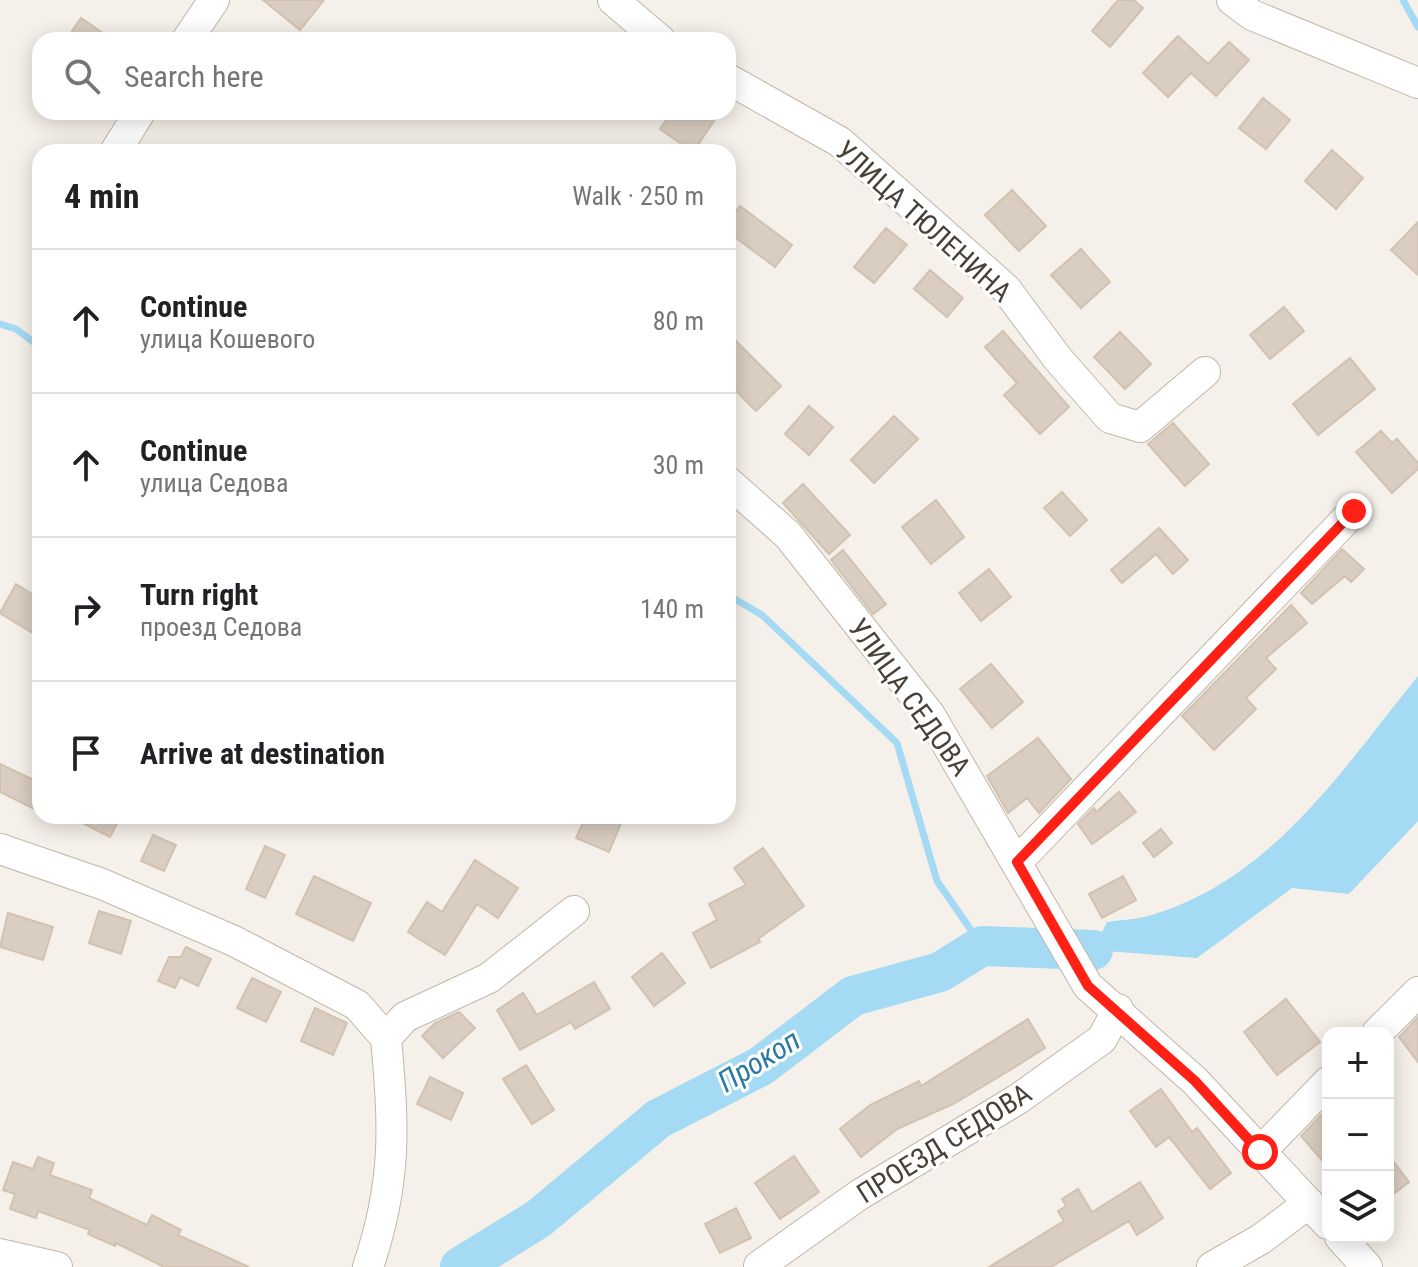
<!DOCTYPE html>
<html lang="en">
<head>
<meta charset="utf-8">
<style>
  body { margin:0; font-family:"Roboto Condensed",sans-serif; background:#f6f6f6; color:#202124 }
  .controls { position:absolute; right:24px; bottom:24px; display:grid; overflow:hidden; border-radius:16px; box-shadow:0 4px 20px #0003 }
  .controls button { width:72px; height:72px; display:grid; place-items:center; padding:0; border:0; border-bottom:2px solid #e0e0e0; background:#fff; color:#202124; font:40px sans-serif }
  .stop { position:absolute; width:24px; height:24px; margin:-18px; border:6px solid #ff2115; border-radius:50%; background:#fff }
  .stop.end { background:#ff2115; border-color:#fff; box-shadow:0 2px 8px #0008 }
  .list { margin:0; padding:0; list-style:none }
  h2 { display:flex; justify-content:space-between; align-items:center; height:104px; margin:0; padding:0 32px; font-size:34px }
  h2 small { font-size:26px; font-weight:400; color:#757577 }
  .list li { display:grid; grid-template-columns:52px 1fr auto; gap:24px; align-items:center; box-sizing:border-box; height:144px; padding:0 32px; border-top:2px solid #e0e0e0 }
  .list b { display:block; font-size:30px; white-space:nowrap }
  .list p { margin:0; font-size:26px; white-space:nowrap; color:#757577 }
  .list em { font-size:26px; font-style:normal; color:#757577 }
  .icon { flex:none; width:44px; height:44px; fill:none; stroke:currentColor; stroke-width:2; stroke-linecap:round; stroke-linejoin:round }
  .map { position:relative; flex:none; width:1418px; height:1267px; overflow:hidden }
  .search { position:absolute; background:#fff; box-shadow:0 4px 20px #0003; left:32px; top:32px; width:704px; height:88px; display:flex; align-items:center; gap:20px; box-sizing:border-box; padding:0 28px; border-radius:24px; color:#757577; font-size:30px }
  .panel { position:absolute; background:#fff; box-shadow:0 4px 20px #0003; left:32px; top:144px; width:704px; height:680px; border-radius:24px }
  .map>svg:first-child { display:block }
  .water { fill:#a4daf3 }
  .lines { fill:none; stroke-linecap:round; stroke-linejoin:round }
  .stream { stroke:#a4daf3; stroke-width:7 }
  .river { stroke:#a4daf3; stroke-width:40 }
  .building { fill:#dacdc1; stroke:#d2c2b1; stroke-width:2 }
  .minor-casing { stroke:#c1b7ab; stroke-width:32 }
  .minor { stroke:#fff; stroke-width:30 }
  .route { stroke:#ff2115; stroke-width:10 }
  .labels { text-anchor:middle; stroke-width:6; stroke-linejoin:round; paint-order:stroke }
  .street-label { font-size:28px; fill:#494037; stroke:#fff }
  .water-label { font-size:30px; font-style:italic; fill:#287aa0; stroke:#fff }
</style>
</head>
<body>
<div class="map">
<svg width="1418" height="1267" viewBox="0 0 1418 1267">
  <rect width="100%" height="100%" fill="#f5f0e9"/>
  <!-- water -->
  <path class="water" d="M1418 676V821L1349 894 1292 888 1197 958 1093 950 1107 922C1122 920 1140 919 1155 914 1274 877 1343 768 1418 676Z"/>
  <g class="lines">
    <!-- stream -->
    <path class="stream" d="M1403 0 1418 27
      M0 324 16 329 40 347
      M728 595 762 615 897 743 937 881 982 946"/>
    <!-- river -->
    <path class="river" d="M460 1267 538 1219 658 1119 761 1066 853 996 940 972 982 946 1093 950"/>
  </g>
  <!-- building -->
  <path class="building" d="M263 0H324L300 30Z
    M1118 0H1134L1143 8 1110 47 1092 31Z
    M81 18 113 40H66Z
    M1178 36 1208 64 1229 42 1249 60 1216 96 1191 73 1168 97 1143 73Z
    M1263 98 1290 120 1266 149 1239 128Z
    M672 112H720L693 152 660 129Z
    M1332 150 1363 178 1336 209 1305 181Z
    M1012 190 1046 226 1019 251 985 215Z
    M740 206 792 245 775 267 728 232V223Z
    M1418 222V275L1391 250Z
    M886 228 907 245 874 283 854 267Z
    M1081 249 1110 282 1081 308 1051 275Z
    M930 270 963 298 947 317 914 289Z
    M1284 307 1304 331 1270 359 1250 335Z
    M1003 331 1069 407 1040 434 1004 395 1017 383 985 347Z
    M1120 332 1151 364 1125 389 1094 357Z
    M728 333 781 386 756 411 728 383Z
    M1350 358 1375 389 1318 435 1293 404Z
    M809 406 833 427 809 455 785 434Z
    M894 416 918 439 874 483 851 460Z
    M1173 423 1209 464 1185 486 1148 444Z
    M1381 431 1392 443 1397 439 1418 463V469L1392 493 1356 452Z
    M803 484 850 535 829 554 783 503Z
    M1062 492 1087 520 1070 536 1044 508Z
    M936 500 964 537 931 564 902 527Z
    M1159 528 1188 560 1173 574 1156 554 1122 583 1111 570Z
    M1342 549 1364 569 1351 582 1345 576 1312 604 1301 593Z
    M843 550 886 604 873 614 831 560Z
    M989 569 1011 597 981 621 959 593Z
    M16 584 40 599V617L31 632 0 613Z
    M1291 605 1307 623 1266 658 1276 669 1246 698 1256 709 1214 750 1182 716Z
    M991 664 1023 702 992 728 960 689Z
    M1038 738 1071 779 1039 813 1027 798 1008 813 987 776Z
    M0 764 40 783V812L0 792Z
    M1119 792 1136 812 1092 844 1078 824 1094 808 1096 812Z
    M69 816H121L110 837Z
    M586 816H624L609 852 576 838Z
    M1161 829 1172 843 1154 857 1143 843Z
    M153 835 176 845 164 871 141 861Z
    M265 846 285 855 265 898 246 889Z
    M763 848 804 906 758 939 760 942 711 968 693 933 717 920 709 904 746 885 734 868Z
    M475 860 518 888 498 918 477 904 445 955 408 932 427 902 442 912Z
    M314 876 371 903 353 941 296 914Z
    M1123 876 1136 900 1102 918 1089 894Z
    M99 911 131 921 121 954 89 943Z
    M8 913 53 927 43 960 0 947Z
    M186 947 211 959 198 986 180 977 175 988 158 981 169 957H181Z
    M662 953 685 983 654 1006 632 977Z
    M252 978 281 992 266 1022 237 1008Z
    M594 982 610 1009 575 1029 571 1022 520 1050 497 1010 523 993 537 1015Z
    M1286 999 1320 1042 1277 1075 1244 1032Z
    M315 1008 347 1023 333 1055 301 1041Z
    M459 1012 475 1028 443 1058 422 1036 435 1023Z
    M1418 1017V1062L1399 1037Z
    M1028 1019 1045 1048 1002 1075 953 1104 897 1129 861 1157 840 1129 870 1105 919 1081 921 1086Z
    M526 1065 554 1110 532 1124 503 1079Z
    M430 1077 463 1093 451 1120 417 1104Z
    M1161 1089 1192 1132 1197 1128 1231 1173 1210 1189 1169 1137 1156 1147 1130 1111Z
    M1328 1108V1167L1301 1136Z
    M1388 1154 1409 1182 1388 1198Z
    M794 1156 819 1192 780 1219 755 1183Z
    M38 1157 54 1163 50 1175 92 1190 89 1198 147 1225 152 1215 181 1230 178 1235 249 1267H164L116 1243 115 1246 88 1234 90 1230 38 1211 36 1218 10 1209 15 1194 3 1190 13 1162 33 1169Z
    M1140 1182 1163 1218 1137 1235 1129 1221 1051 1267H989L1064 1221 1058 1211 1066 1206 1062 1199 1078 1189 1092 1212Z
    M736 1208 751 1238 720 1253 705 1224Z"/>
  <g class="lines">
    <defs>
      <path id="minor" d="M613 0 660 40
        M1232 0 1252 15 1418 83
        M187 40 214 0
        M728 79 840 142 1006 289 1058 359 1110 418 1140 427 1205 372
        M115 152 140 112
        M728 482 788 535 930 715 1088 986 1195 1081 1328 1224
        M0 849 102 884 234 941 357 1005 386 1038
        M1017 862 1354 511
        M1377 1033 1418 992
        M1260 1152 1328 1082
        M1340 1237 1367 1267
        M0 1254 57 1267
        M759 1266 859 1195 1018 1099 1102 1039 1118 1009
        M368 1267C397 1181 394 1127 386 1038L405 1017 489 978 574 911
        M1212 1267 1261 1239 1309 1203"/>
    </defs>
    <!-- minor casing -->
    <use href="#minor" class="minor-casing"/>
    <!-- minor -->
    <use href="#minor" class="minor"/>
  </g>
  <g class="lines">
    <!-- route -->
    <path class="route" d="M1260 1152 1195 1081 1088 986 1017 862 1354 511"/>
  </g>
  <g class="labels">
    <!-- street labels -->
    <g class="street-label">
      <text transform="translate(924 221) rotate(42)" y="10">УЛИЦА ТЮЛЕНИНА</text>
      <text transform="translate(910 697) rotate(54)" y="10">УЛИЦА СЕДОВА</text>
      <text transform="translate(944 1143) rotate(-32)" y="10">ПРОЕЗД СЕДОВА</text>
    </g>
    <!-- water labels -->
    <g class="water-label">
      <text transform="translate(759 1061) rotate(-32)" y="10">Прокоп</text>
    </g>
  </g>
</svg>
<div class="controls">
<button>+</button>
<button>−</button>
<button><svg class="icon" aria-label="layers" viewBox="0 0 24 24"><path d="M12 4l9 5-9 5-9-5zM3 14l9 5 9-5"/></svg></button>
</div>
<div class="stop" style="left:1260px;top:1152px"></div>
<div class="stop end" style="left:1354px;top:511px"></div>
<div class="search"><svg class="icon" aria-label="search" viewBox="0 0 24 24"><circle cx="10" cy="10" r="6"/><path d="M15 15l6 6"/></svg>Search here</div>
<section class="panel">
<h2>4 min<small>Walk · 250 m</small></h2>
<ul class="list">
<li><svg class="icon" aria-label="ahead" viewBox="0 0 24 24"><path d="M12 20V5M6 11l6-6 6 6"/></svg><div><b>Continue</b><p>улица Кошевого</p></div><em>80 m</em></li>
<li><svg class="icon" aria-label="ahead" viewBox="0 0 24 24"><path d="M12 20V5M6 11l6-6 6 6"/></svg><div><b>Continue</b><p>улица Седова</p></div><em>30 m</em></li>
<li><svg class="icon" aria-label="right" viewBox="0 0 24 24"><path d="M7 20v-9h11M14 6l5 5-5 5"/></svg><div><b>Turn right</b><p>проезд Седова</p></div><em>140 m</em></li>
<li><svg class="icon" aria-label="arrive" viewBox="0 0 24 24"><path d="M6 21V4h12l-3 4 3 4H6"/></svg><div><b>Arrive at destination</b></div></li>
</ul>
</section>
</div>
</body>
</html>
